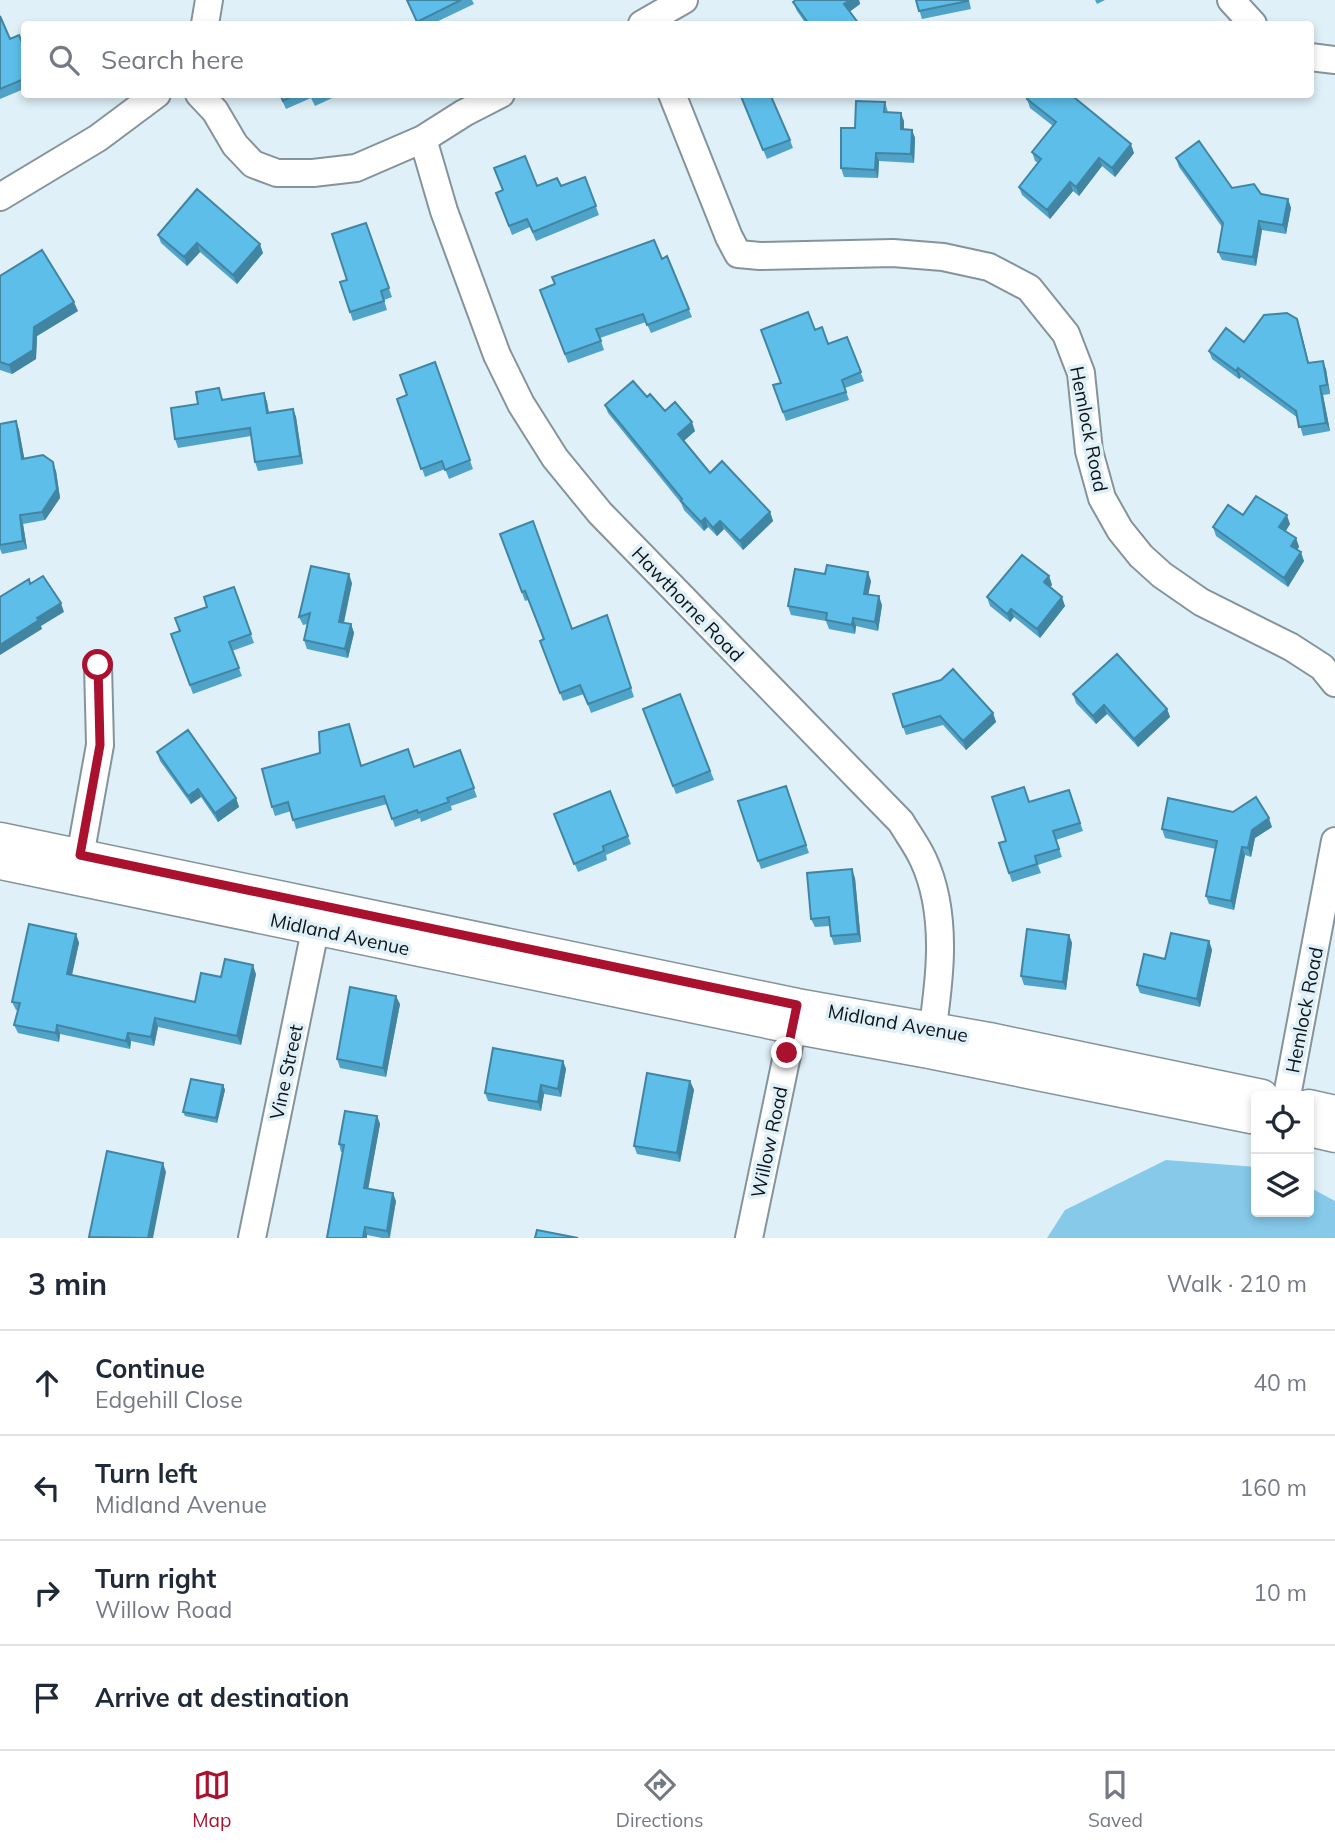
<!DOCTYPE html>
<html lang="en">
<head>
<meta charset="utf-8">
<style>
  body { margin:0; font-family:Mulish,sans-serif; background:#f6f6f7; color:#1f2937 }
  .controls { position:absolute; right:21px; bottom:21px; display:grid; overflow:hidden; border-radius:7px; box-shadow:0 4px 10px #0003 }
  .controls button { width:63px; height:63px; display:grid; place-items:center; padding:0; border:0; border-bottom:2px solid #e0e1e3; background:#fff; color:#1f2937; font:35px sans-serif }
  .stop { position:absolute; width:21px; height:21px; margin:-16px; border:5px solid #a9112f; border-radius:50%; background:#fff }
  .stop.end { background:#a9112f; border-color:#fff; box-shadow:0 2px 7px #0008 }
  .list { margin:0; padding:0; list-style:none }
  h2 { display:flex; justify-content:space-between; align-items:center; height:91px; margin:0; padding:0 28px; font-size:30px }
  h2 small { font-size:23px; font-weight:400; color:#747a83 }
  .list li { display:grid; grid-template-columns:46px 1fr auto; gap:21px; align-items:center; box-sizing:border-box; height:105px; padding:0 28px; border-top:2px solid #e0e1e3 }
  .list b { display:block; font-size:26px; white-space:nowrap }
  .list p { margin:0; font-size:23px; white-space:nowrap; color:#747a83 }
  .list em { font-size:23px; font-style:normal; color:#747a83 }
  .icon { flex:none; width:38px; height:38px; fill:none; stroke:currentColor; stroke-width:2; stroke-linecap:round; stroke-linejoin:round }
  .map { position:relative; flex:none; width:1335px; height:1238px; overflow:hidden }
  .search { position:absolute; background:#fff; box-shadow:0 4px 10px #0003; left:21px; right:21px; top:21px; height:77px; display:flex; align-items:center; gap:18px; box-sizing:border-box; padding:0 24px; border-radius:7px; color:#747a83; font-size:26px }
  .sheet { height:511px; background:#fff }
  nav { display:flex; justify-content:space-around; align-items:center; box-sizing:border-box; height:98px; border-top:2px solid #e0e1e3; background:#fff; font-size:19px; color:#747a83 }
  nav a { display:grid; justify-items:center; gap:4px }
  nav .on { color:#a9112f }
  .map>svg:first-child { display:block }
  .green { fill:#86c9e9 }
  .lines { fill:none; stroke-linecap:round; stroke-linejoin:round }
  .minor-casing { stroke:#85949b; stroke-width:30 }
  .tertiary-casing { stroke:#85949b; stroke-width:35 }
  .minor { stroke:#fff; stroke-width:26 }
  .tertiary { stroke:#fff; stroke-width:32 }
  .wall { fill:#50a3c8 }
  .shaded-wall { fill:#4185a3 }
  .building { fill:#5dbee9; stroke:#4185a3; stroke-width:2 }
  .route { stroke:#a9112f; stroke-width:9 }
  .labels { text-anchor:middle; stroke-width:7; stroke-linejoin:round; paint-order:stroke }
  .street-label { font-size:19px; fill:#0e1417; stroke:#dff0f8 }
</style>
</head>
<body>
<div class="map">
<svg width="1335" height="1238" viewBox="0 0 1335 1238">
  <rect width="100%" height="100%" fill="#dff0f8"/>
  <!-- green -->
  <path class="green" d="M1166 1160 1256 1167V1212H1309V1187L1335 1201V1238H1047L1065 1210Z"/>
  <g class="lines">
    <defs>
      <path id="minor" d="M1231 0 1253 24
        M205 24 209 0
        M642 24 684 0
        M1310 57 1335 60
        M199 94 215 111 235 145 253 164 277 173H313L356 168 423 139 464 113 501 94
        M672 94 729 237 738 254 760 256 893 253 943 257 989 267 1029 288 1066 334 1081 373 1089 451 1102 498 1120 530 1141 556 1162 575 1201 602 1291 647 1322 667 1335 683
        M423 139 444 211 497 355 521 404 555 458 600 513 901 822C908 834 917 846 923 859 950 916 939 987 930 1047
        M0 197 98 138 157 94
        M77 873 100 745 98 665
        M1287 1096 1335 841
        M252 1238 319 911
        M749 1238 797 1007"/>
      <path id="tertiary" d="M0 839 797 1005 989 1039 1262 1096
        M0 863 792 1027 929 1052 1256 1118
        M1309 1106 1335 1112
        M1309 1130 1335 1136"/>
    </defs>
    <!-- minor casing -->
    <use href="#minor" class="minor-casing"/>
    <!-- tertiary casing -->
    <use href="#tertiary" class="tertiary-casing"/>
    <!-- minor -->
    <use href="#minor" class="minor"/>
    <!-- tertiary -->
    <use href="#tertiary" class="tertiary"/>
  </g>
  <!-- wall -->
  <path class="wall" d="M406 0H472L474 4 432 24H418Z
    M796 0H859L860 4 850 11 859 24H806L797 11 793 2Z
    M916 0H969L971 9 922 19Z
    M1095 0H1105L1097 4Z
    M0 16 10 39 24 48V89L0 99Z
    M279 94H341L315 106 311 98 286 109Z
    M740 94 790 140 793 148 767 159Z
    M1027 99 1134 153 1115 177 1102 166 1079 196 1073 191 1050 219 1022 195 1019 187 1038 163 1035 161 1032 152 1053 126 1030 108Z
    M885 102 888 112 904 121V129L912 130 915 138 914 163 879 161 878 178 844 177 841 168 855 128Z
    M1176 158 1232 188 1288 199 1291 208 1286 234 1262 230 1256 266 1222 260 1218 252 1222 227 1179 167Z
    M585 177 599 215 536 241 530 227 512 235 496 193 537 186H561Z
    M366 223 392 297 384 300 387 310 353 321 340 282 347 280Z
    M158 235 263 253 237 284 200 252 187 266 161 243Z
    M667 256 692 317 651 333 646 322 600 338 604 350 568 363 540 290 662 259Z
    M0 276 78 311 37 336 36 359 12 374 0 370Z
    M1300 328 1309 363 1326 369 1330 394 1323 395 1330 431 1303 436 1298 418 1241 377 1239 379 1212 359 1209 351Z
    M815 330 828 344 847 337 864 381 845 388 849 400 786 421 773 385 781 383Z
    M435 362 473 469 449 479 445 469 425 477 397 399 407 395Z
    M264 393 267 402 269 412 293 409 296 417 303 464 258 471 255 462 251 436 178 448 175 439 222 397 223 400Z
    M647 397 665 411 695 431 684 441 710 473 770 512 773 521 743 550 724 529 717 536 708 527 704 531 684 510 681 503 608 413 605 405Z
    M16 421 19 430 24 458 56 471 60 498 45 520 23 524 27 549 2 554 0 549V424Z
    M1243 515 1290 524 1285 531 1296 538 1299 547 1297 550 1304 561 1288 587 1216 536 1213 527Z
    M500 534 572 629 607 615 634 697 591 713 584 694 563 701 540 641 543 639 528 600 525 601Z
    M825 574 871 581 868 594 882 605 878 631 856 626 855 634 829 629 826 621 791 615 788 606Z
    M1049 576 1052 585 1050 587 1065 606 1040 638 1014 617 1010 622 990 606 987 597Z
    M352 583 344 623 351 624 354 633 348 658 307 649 304 640 308 624 303 625 299 617Z
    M234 587 254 643 232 651 242 676 193 694 171 634 180 631 207 607Z
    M941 680 993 713 996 722 966 750 943 725 906 735 903 727Z
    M680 694 714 780 676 794 643 709Z
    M1073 694 1167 709 1170 717 1138 747 1107 714 1096 724 1076 703Z
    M352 733 361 766 414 767 460 750 477 797 451 806 452 810 421 822 420 818 395 827 387 804 296 829 291 811 275 816 272 807 320 753Z
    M157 752 236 798 239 807 218 822 201 797 191 804 160 761Z
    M786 786 809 853 761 869 738 801Z
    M1069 790 1083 831 1056 840 1062 857 1038 865 1041 873 1012 882 999 843 1006 841 1030 802Z
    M610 791 631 844 606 855 607 860 578 872 554 814Z
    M1272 827 1255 838 1251 857 1245 855 1234 910 1209 904 1206 896 1216 849 1165 838 1162 829Z
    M855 878 861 942 834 945 831 936 830 926 815 927 811 919Z
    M76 934 79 943 72 975 195 1002 221 977 256 974 241 1045 158 1027 154 1046 131 1041 130 1049 60 1034 59 1042 18 1033 14 1025 18 1011 16 1010 12 1002Z
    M1069 935 1072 943 1066 990 1024 985 1021 976Z
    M1209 941 1212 950 1200 1007 1140 993 1137 985 1165 959Z
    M400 1004 386 1077 340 1068 337 1059Z
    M563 1061 566 1069 561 1097 544 1094 541 1111 488 1101 485 1093Z
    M690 1081 694 1090 680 1162 637 1154 634 1146Z
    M223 1085 225 1090 217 1123 185 1116 183 1112Z
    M377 1116 380 1124 368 1188 396 1201 390 1238H382L367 1235V1238H326L343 1152H341L339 1144Z"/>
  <!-- shaded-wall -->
  <path class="shaded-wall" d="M850 0H859L860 4 848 13 844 4Z
    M901 113 904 121V138L901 129Z
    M912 130 915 138 914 163 911 154Z
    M1131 144 1134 153 1115 177 1112 168Z
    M876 153 879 161 878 178 875 170Z
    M1099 158 1102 166 1079 196 1076 187Z
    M1070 182 1073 191 1050 219 1047 210Z
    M1288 199 1291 208 1286 234 1283 225Z
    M1259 221 1262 230 1256 266 1253 257Z
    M197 243 200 252 187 266 184 257Z
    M260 244 263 253 237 284 233 275Z
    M74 302 78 311 37 336 36 359 12 374 9 365 34 327Z
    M1297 319 1300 328 1311 372 1308 363Z
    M1323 361 1326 369 1330 394 1327 385Z
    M1238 368 1241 377 1239 379 1236 371Z
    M1320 386 1323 395 1330 431 1326 423Z
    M264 393 267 402 270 421 267 413Z
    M293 409 296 417 303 464 300 456Z
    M16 421 19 430 26 467 22 459Z
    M692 422 695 431 681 443 678 434Z
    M53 462 56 471 60 498 45 520 42 512Z
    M770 512 773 521 743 550 740 541Z
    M20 515 23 524 27 549 23 541Z
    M1287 515 1290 524 1283 536 1279 527Z
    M705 518 708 527 704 531 701 522Z
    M720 521 724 529 717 536 713 528Z
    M1296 538 1299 547 1294 554 1291 546Z
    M1301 552 1304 561 1288 587 1284 578Z
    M868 572 871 581 867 602 864 594Z
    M349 574 352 583 342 630 339 622Z
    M1049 576 1052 585 1047 591 1044 582Z
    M879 596 882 605 878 631 875 622Z
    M1062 597 1065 606 1040 638 1037 629Z
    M61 603 64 612 41 626 42 629 0 655V645L37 618Z
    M1011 609 1014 617 1010 622 1007 614Z
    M853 618 856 626 855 634 852 625Z
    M351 624 354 633 348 658 345 649Z
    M1104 705 1107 714 1096 724 1093 716Z
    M1167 709 1170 717 1138 747 1134 739Z
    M993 713 996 722 966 750 963 741Z
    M198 789 201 797 191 804 188 796Z
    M236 798 239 807 218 822 215 813Z
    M1269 818 1272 827 1255 838 1251 857 1248 848 1252 830Z
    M1242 847 1245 855 1234 910 1231 901Z
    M852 869 855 878 861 942 858 934Z
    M76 934 79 943 70 983 67 974Z
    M1069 935 1072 943 1066 990 1063 982Z
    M1209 941 1212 950 1200 1007 1197 999Z
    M253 965 256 974 241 1045 237 1036Z
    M396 996 400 1004 386 1077 383 1068Z
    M155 1018 158 1027 154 1046 151 1037Z
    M57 1025 60 1034 59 1042 56 1033Z
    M128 1033 131 1041 130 1049 126 1041Z
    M563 1061 566 1069 561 1097 558 1089Z
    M690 1081 694 1090 680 1162 677 1153Z
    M223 1085 225 1090 217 1123 216 1118Z
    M541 1085 544 1094 541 1111 538 1102Z
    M377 1116 380 1124 367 1196 364 1188Z
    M163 1163 166 1172 153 1238H148Z
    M393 1193 396 1201 389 1238 387 1231Z
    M365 1227 367 1235V1238H363Z"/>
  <!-- building -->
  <path class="building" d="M407 0H461L417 22Z
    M796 0H850L844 4 859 24H809L793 2Z
    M916 0H968V1L919 11Z
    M0 16 10 39 19 35 24 48V79L0 89Z
    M280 94H296L283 101Z
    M740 94H770L790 140 763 150Z
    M1031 94H1070L1131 144 1112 168 1099 158 1076 187 1070 182 1047 210 1019 187 1041 159 1032 152 1056 122 1027 99Z
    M856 101 885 102 884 112 901 113V129L912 130 911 154 876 153 875 170 841 168V128H855Z
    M1199 141 1232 188 1254 184 1261 194 1288 199 1283 225 1259 221 1253 257 1218 252 1223 223 1176 158Z
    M525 156 537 186 557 178 561 186 585 177 596 206 533 232 527 219 509 226 496 193 503 190 494 168Z
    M197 189 260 244 233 275 197 243 184 257 158 235Z
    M366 223 389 288 381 291 384 301 350 312 340 282 347 280 332 234Z
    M654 240 662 259 667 256 689 309 647 325 643 314 596 329 601 341 565 354 540 290 555 284 552 277Z
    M42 250 74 302 34 327 33 350 9 365 0 362V276Z
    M808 312 815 330 822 327 828 344 847 337 861 372 842 380 846 392 783 412 773 385 781 383 761 330Z
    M1287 313 1297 319 1308 363 1323 361 1327 385 1320 386 1326 423 1299 427 1296 411 1238 368 1236 371 1209 351 1226 328 1244 342 1264 315Z
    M435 362 470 460 445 470 442 461 421 469 397 399 407 395 400 375Z
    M633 381 647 397 650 394 665 411 675 402 692 422 678 434 710 473 722 461 770 512 740 541 720 521 713 528 705 518 701 522 681 501 682 499 605 405Z
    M219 388 222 400 264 393 267 413 293 409 300 456 255 462 250 428 175 439 171 408 198 404 196 392Z
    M16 421 22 459 43 455 53 462 57 489 42 512 20 515 23 541 0 545V424Z
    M1256 496 1287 515 1279 527 1296 538 1291 546 1301 552 1284 578 1213 527 1228 505 1243 515Z
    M533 521 572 629 607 615 631 688 588 704 580 685 560 693 540 641 544 639 525 591 522 592 500 534Z
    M1022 555 1049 576 1044 582 1062 597 1037 629 1011 609 1007 614 987 597Z
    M827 565 868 572 864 594 879 596 875 622 853 618 852 625 826 620 827 613 788 606 795 569 825 574Z
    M311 566 349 574 339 622 351 624 345 649 304 640 310 613 299 617Z
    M43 576 61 603 37 618 39 620 0 645V597L29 579 30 584Z
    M234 587 251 634 229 642 239 668 190 685 171 634 180 631 175 618 207 607 204 597Z
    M1117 654 1167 709 1134 739 1104 705 1093 716 1073 694Z
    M953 669 993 713 963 741 940 716 903 727 893 694 941 680Z
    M680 694 710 771 673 786 643 709Z
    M349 724 361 766 408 749 414 767 460 750 474 788 447 798 449 802 418 813 417 810 392 819 384 796 293 820 288 802 272 807 262 769 320 753 319 732Z
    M188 730 236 798 215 813 198 789 188 796 157 752Z
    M786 786 806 845 758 861 738 801Z
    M1024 787 1029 802 1069 790 1080 823 1053 831 1059 849 1035 856 1037 864 1009 873 999 843 1006 841 992 797Z
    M610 791 628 836 603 846 604 851 574 864 554 814Z
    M1256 797 1269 818 1252 830 1248 848 1242 847 1231 901 1206 896 1217 841 1162 829 1168 798 1233 812Z
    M852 869 858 934 831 936 829 917 811 919 807 873Z
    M29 924 76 934 67 974 195 1002 201 973 221 977 225 959 253 965 237 1036 155 1018 151 1037 128 1033 126 1041 57 1025 56 1033 14 1025 20 1003 12 1002Z
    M1027 929 1069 935 1063 982 1021 976Z
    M1171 933 1209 941 1197 999 1137 985 1144 954 1165 959Z
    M350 987 396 996 383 1068 337 1059Z
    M493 1048 563 1061 558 1089 541 1085 538 1102 485 1093Z
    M647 1073 690 1081 677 1153 634 1146Z
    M191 1079 223 1085 216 1118 183 1112Z
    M345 1111 377 1116 364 1188 393 1193 387 1231 365 1227 363 1238H327L344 1145 339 1144Z
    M107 1151 163 1163 148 1238 89 1237Z
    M537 1230 578 1238H535Z"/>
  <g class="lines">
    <!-- route -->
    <path class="route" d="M98 665 100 745 80 855 797 1005 787 1053"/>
  </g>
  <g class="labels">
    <!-- street labels -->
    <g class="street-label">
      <text transform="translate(1089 429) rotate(79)" y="7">Hemlock Road</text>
      <text transform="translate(688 604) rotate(46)" y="7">Hawthorne Road</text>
      <text transform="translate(340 934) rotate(12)" y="7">Midland Avenue</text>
      <text transform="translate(1304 1010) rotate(-79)" y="7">Hemlock Road</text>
      <text transform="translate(898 1023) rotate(10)" y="7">Midland Avenue</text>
      <text transform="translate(286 1072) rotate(-78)" y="7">Vine Street</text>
      <text transform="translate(769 1142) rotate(-78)" y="7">Willow Road</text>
    </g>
  </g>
</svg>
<div class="controls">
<button><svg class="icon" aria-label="locate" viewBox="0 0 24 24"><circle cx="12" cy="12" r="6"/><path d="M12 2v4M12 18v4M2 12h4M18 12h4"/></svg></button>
<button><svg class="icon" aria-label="layers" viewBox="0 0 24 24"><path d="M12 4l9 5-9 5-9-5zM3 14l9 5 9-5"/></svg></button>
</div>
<div class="stop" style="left:98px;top:665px"></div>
<div class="stop end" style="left:787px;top:1053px"></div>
<div class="search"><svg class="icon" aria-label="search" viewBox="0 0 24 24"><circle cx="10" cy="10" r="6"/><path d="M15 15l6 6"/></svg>Search here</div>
</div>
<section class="sheet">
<h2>3 min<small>Walk · 210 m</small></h2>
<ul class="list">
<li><svg class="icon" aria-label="ahead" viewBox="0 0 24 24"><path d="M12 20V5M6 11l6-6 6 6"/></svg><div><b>Continue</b><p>Edgehill Close</p></div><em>40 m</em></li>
<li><svg class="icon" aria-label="left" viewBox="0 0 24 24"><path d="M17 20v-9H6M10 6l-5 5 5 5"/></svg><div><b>Turn left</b><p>Midland Avenue</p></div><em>160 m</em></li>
<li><svg class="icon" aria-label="right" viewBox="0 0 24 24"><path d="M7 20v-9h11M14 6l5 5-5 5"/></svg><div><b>Turn right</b><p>Willow Road</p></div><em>10 m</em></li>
<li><svg class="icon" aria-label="arrive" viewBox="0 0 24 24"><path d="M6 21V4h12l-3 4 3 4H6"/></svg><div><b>Arrive at destination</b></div></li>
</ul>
</section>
<nav>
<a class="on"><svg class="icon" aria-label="map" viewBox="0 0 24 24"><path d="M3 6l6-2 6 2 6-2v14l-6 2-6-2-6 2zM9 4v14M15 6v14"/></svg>Map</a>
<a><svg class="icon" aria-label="directions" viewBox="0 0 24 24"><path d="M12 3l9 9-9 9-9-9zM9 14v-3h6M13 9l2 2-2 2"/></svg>Directions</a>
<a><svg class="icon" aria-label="saved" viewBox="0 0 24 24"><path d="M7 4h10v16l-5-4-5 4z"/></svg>Saved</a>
</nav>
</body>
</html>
